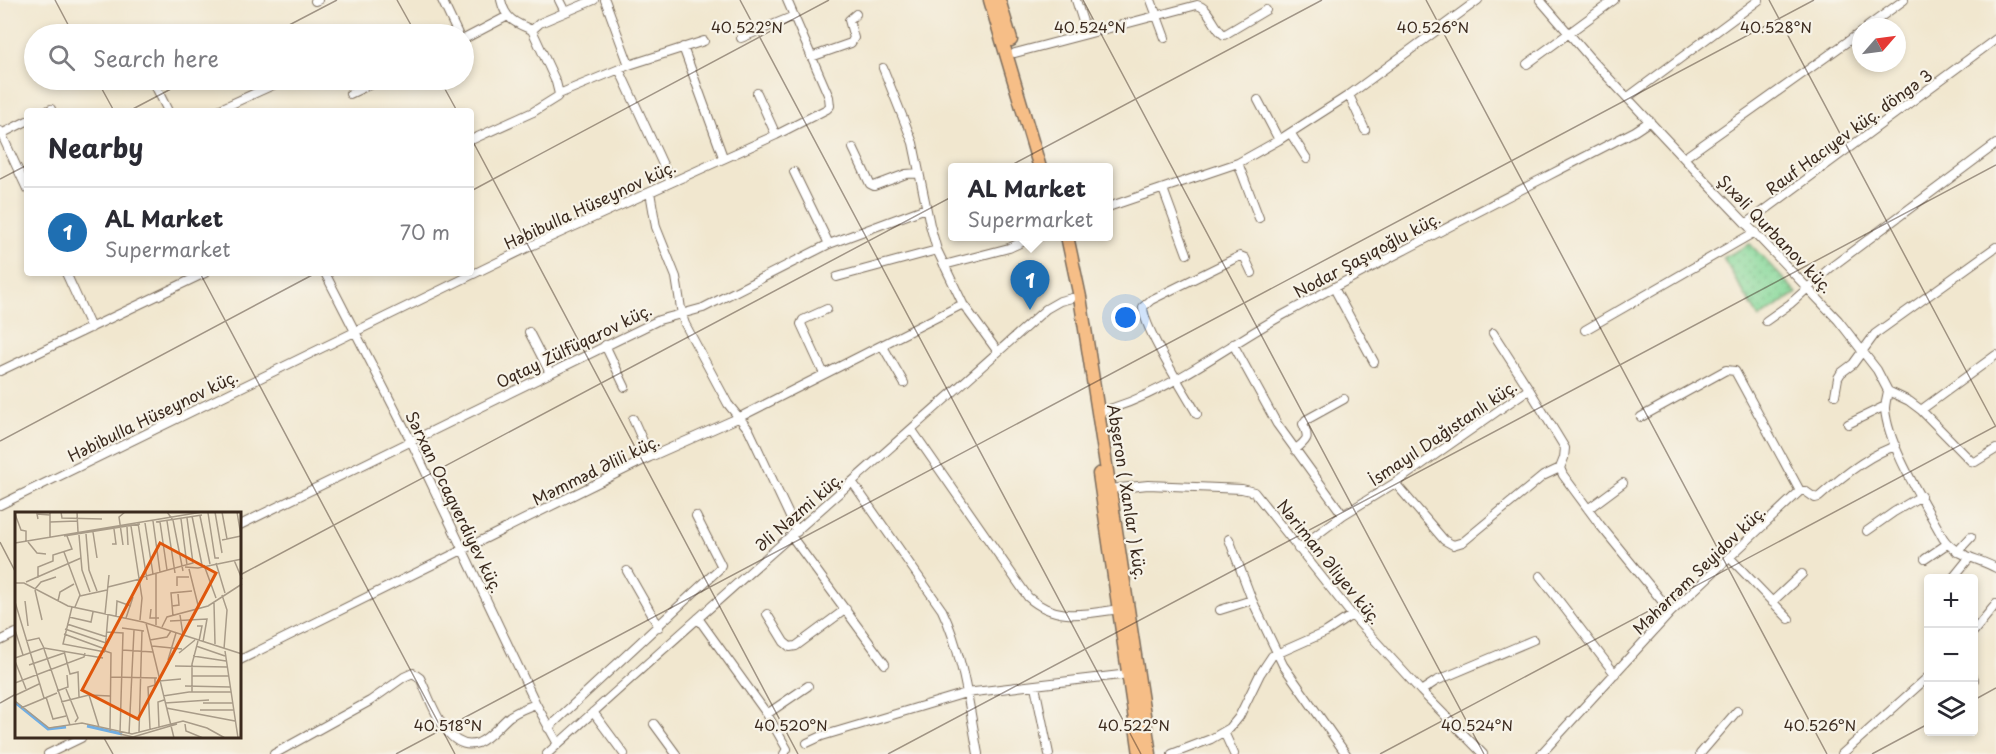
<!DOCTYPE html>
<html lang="en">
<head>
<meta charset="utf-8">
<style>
  body { margin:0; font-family:"Playpen Sans",sans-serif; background:#f7f7f7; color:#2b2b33 }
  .controls { position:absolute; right:18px; bottom:18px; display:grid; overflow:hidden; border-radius:6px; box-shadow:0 3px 9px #0003 }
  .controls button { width:54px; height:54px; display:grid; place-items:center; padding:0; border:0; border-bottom:2px solid #e1e1e2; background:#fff; color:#2b2b33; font:30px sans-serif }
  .compass { position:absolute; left:1852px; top:18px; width:54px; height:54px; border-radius:50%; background:#fff; box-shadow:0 3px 9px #0003; rotate:62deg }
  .you { position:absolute; left:1126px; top:318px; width:21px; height:21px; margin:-15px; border:4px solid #fff; border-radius:50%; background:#1a73e8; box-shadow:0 0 0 9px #1a73e833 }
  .badge { display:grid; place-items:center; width:39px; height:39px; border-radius:50%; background:#1f6fb2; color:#fff; font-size:20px; font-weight:700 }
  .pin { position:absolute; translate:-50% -50px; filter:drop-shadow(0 2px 3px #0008) }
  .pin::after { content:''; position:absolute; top:32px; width:21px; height:18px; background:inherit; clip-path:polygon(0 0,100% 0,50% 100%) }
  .popup { position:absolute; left:948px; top:163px; width:165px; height:78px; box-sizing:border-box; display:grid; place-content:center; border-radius:6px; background:#fff; filter:drop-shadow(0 2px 4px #0005); font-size:20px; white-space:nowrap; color:#7c7c81 }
  .popup b { font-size:22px; color:#2b2b33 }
  .popup::after { content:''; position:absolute; left:50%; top:100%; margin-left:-12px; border:12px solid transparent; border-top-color:#fff }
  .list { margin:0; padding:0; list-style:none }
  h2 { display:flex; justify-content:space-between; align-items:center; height:78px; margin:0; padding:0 24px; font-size:26px }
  h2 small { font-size:20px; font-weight:400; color:#7c7c81 }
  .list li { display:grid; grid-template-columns:39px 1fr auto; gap:18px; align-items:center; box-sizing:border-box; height:90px; padding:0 24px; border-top:2px solid #e1e1e2 }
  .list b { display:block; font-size:22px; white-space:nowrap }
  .list p { margin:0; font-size:20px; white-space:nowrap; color:#7c7c81 }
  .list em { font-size:20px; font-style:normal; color:#7c7c81 }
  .icon { flex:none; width:33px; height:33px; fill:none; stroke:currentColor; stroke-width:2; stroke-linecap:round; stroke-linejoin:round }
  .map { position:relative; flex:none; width:1996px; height:754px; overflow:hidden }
  .search { position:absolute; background:#fff; box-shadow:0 3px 9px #0003; left:24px; top:24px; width:450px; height:66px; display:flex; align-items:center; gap:15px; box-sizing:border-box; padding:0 21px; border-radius:33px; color:#7c7c81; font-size:22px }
  .panel { position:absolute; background:#fff; box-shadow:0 3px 9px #0003; left:24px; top:108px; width:450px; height:168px; border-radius:6px }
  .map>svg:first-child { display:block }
  .grass { fill:url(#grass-dots); stroke:#60815c; stroke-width:1.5 }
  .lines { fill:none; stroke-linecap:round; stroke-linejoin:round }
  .street-casing { stroke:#7b6c5c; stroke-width:10 }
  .primary-casing { stroke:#7b6c5c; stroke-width:15 }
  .street { stroke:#fff; stroke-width:8 }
  .primary { stroke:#f6be87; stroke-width:12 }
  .ticks { fill:none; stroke:#3b2a1e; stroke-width:1.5; stroke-opacity:0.45 }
  .labels { text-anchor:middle; stroke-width:4.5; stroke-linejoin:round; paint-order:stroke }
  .street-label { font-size:16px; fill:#3b2a1e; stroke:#f7f3e8 }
  .inset-river { fill:none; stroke:#71aee3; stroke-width:3 }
  .inset-road { fill:none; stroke:#a89b88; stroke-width:1.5 }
  .view { fill:#df570d; fill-opacity:0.15; stroke:#df570d; stroke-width:3 }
  .inset-edge { fill:none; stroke:#3b2a1e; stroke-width:3 }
  .ticks-label { font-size:15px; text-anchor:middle; fill:#3b2a1e; stroke:#f7f3e8; stroke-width:4.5; stroke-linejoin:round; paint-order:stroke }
</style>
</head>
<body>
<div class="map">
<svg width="1996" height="754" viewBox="0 0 1996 754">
  <defs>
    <pattern id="grass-dots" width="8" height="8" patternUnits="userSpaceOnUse" patternTransform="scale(1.5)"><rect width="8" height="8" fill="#86d89a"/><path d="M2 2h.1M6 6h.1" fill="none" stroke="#6faf7d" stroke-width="1.8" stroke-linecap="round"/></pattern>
  </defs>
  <rect width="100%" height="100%" fill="#f7f3e8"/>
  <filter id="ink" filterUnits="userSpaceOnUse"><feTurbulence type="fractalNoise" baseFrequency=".0167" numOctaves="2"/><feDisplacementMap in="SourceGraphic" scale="12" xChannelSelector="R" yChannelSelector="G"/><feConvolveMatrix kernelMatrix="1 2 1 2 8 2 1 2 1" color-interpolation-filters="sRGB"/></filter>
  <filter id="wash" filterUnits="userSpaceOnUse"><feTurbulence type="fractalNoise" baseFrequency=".008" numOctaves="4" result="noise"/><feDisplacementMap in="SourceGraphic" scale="24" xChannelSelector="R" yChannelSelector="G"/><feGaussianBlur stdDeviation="1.35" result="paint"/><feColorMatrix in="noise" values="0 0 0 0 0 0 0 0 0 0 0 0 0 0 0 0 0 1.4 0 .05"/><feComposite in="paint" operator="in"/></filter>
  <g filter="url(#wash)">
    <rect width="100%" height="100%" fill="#f1e7cf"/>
    <!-- grass -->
    <path class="grass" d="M1750 244 1797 293 1759 318 1723 258Z"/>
  </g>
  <g filter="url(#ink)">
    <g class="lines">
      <defs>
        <path id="street" d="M442 0 458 34
          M501 0C505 19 515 23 532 30
          M559 0 565 12
          M605 0 629 65
          M1076 0 1087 34
          M1151 0 1165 38
          M1540 0 1590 58 1709 185 1838 320 1877 370 1888 391 1909 401 1921 410 1971 461 1975 462 1996 449
          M315 1 318 0
          M1867 27 1904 0
          M741 38 794 16
          M464 39 506 17
          M683 47 723 157
          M1015 53 1197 5C1210 8 1213 27 1224 35L1266 10
          M811 57 851 43 854 38 849 20 856 14
          M1527 64 1614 0
          M883 68 913 143 930 225 937 250 963 304 998 352
          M619 69 671 182
          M153 81 168 111
          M757 93 776 135
          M350 94 380 80
          M559 94 629 65 704 41
          M1349 95 1365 130
          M1628 97 1759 0
          M1258 100 1279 140
          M47 111 51 109
          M216 111 284 80
          M0 131 27 189
          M1 134 27 121
          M1291 134 1307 159
          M471 140 533 112 557 97 559 94 556 82 532 30 540 23 594 0
          M853 148 870 184 874 186 906 174 919 173
          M1684 158 1861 32
          M1238 163 1259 218
          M794 172 829 244
          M1163 189 1187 254
          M650 192 656 227 676 277 682 315 685 324 728 404 749 430 797 532
          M1108 207 1238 163 1279 140 1349 95 1478 0
          M1746 224 1996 39
          M944 265 1009 248 1035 236
          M66 273 91 328
          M325 273 411 441 536 704 558 744
          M837 277 937 250
          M1334 288 1374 362
          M1766 321 1790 304 1830 268 1996 144
          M1585 330 1755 232
          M529 332 550 373
          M1493 333 1529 389
          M1233 344 1277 424 1343 515
          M605 345 625 387
          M882 345 904 383
          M0 371 205 273
          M824 374 801 324 803 320 827 309
          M1888 391C1887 397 1885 403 1885 409 1888 447 1925 504 1943 538 1955 556 1978 558 1996 568
          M1835 395 1838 378 1841 373 1853 364 1875 334 1996 247
          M1921 410 1996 355
          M1098 412C1163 397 1224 347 1283 315 1399 251 1517 192 1635 131L1650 121
          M1197 414C1185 393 1143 327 1143 307L1151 300 1240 256 1245 258 1252 273
          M1641 417 1726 370 1735 371 1800 491
          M633 419 650 457
          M1848 424 1885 406
          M912 430 1028 597C1056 622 1085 614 1119 609
          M1295 450C1307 439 1310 440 1303 424L1306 420 1344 399
          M853 483 942 610C963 654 969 706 978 754
          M1395 483 1444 540 1453 545 1463 542 1543 476 1560 468
          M1110 489 1148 485 1242 489 1254 492 1352 615 1421 691 1483 754
          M0 505 533 245 776 135 827 109 830 106 829 97 787 0
          M1588 509 1623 483
          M240 525 659 320 703 308 829 244 926 208
          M1867 531 1894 512 1921 496
          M792 537 885 664
          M1229 539 1252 600 1283 665 1346 754
          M1298 549 1343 515 1395 483 1529 389 1565 448 1564 458 1560 468 1563 475 1600 525 1671 612
          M1957 552 1971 537
          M1729 557 1789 619
          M1925 559 1947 544
          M627 571 659 627
          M1540 576 1615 674
          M1953 578 1970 557
          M1772 602 1802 574
          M1220 610 1252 600
          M767 614 784 642 790 647 796 646 846 609
          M698 618 767 714 787 749 784 754
          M1974 631 1996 604
          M0 641 16 633
          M240 660 650 457 738 418 963 304
          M1974 679V680
          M1035 686 1049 754
          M1421 691 1436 681 1533 640
          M593 712 624 754
          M767 714 808 686
          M654 724 676 754
          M548 728 719 569 721 565 696 516
          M1224 732 1234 754
          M807 743 822 736 966 693 1129 674
          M48 754 81 738
          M274 754 370 701 404 677 413 673 420 678C431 700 446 754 478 743 490 738 500 724 510 716 518 711 527 707 536 704
          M547 754C712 604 880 458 1046 309L1060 301 1072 298
          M1172 754 1211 739 1230 728 1239 717 1260 674 1272 656 1326 632 1352 615
          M1541 754 1671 612 1800 491H1805L1815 498 1819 497C1839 479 1870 454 1896 446
          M1700 754 1737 711
          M1842 754 1928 677"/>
        <path id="primary" d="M990 0 1040 168
          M999 0 1011 40
          M1067 236 1080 297 1098 412 1150 754
          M1099 474 1140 754"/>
      </defs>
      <!-- street casing -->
      <use href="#street" class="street-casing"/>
      <!-- primary casing -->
      <use href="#primary" class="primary-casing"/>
      <!-- street -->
      <use href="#street" class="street"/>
      <!-- primary -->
      <use href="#primary" class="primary"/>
    </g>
  </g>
  <!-- ticks -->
  <path class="ticks" d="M55 0 73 34M397 0 416 34M740 0 1141 754M1083 0 1484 754M1426 0 1827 754M1769 0 1996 427M272 34 337 0M97 80 114 111M440 80 457 111M129 111 188 80M471 138 798 754M0 179 27 165M471 191 829 0M200 273 455 754M0 441 316 273M0 542 16 573M240 575 1322 0M1974 700 1996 688M0 703 16 694M104 738 113 754M396 754 1814 0M888 754 1996 165M1380 754 1996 426M1872 754 1928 724"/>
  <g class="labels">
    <!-- street labels -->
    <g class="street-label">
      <text transform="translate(1849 132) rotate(-36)" y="6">Rauf Hacıyev küç. döngə 3</text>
      <text transform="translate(590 205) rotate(-25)" y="6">Həbibulla Hüseynov küç.</text>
      <text transform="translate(1775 234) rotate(46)" y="6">Şıxəli Qurbanov küç.</text>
      <text transform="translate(1367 255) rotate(-28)" y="6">Nodar Şaşıqoğlu küç.</text>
      <text transform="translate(574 346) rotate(-26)" y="6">Oqtay Zülfüqarov küç.</text>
      <text transform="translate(153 416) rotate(-26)" y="6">Həbibulla Hüseynov küç.</text>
      <text transform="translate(1443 433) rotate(-34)" y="6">İsmayıl Dağıstanlı küç.</text>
      <text transform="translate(596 470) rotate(-26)" y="6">Məmməd Əlili küç.</text>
      <text transform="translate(1127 492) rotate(81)" y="6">Abşeron ( Xanlar ) küç.</text>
      <text transform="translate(454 502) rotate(64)" y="6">Sərxan Ocaqverdiyev küç.</text>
      <text transform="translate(799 512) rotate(-41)" y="6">Əli Nəzmi küç.</text>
      <text transform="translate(1329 562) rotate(51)" y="6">Nəriman Əliyev küç.</text>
      <text transform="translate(1699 570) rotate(-44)" y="6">Məhərrəm Seyidov küç.</text>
    </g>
  </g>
  <!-- overview -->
  <g transform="translate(15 512)">
    <rect width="226" height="226" fill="#f1e7cf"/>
    <path class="inset-river" d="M1 191 33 217 51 215M72 214 107 222"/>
    <path class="inset-road" d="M35 0V25M46 0 47 6 87 7M62 0 63 20M152 0 158 8 168 59M200 0 207 41M207 0 212 27M222 0 226 24M193 1 200 46H204M0 2 6 18 11 19V29M177 4 187 53M185 4 195 52M23 7 22 2 35 3M166 7 172 53M138 9 145 60M152 9 160 61M35 10 62 9M141 10 187 3M145 10 152 58M123 11 132 68M130 11 138 62M116 14 127 86 125 108M112 15 113 33M78 20 82 46M71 22 74 58 82 79M64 23 67 58 75 80M49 24 125 12M207 28 226 24M13 30 22 41 31 42M0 31 187 0M97 32H101L99 17M108 33 104 5 110 0M49 40 65 83 60 95M219 48 227 67M201 51 210 81M189 53 201 86M170 55 183 56 227 47M174 57 184 97M23 66V55L38 49V43L57 37 52 24M124 66 178 51 172 6M11 70 66 46M0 71H9L53 94 128 110 227 142M162 74V65H174M93 75 125 67M20 77 26 70 41 65M20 78 27 108M207 83 212 98 209 137M65 84 92 78M10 89 13 114M43 89 45 80 59 72M0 90 29 186M199 91 200 132M157 94 164 93 163 82M57 95 48 132 90 140M136 97 135 106H144M90 102 94 63M93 103 90 139 96 141 95 219M165 103 168 123M101 104 102 89 116 94M158 104 156 81 177 79M54 105 76 110 78 100M111 106 118 85M155 109 192 107 188 130M131 111 159 226M52 112 92 125M141 113V62M182 114H187L184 129M147 115 152 105 193 94 227 72M107 116 129 119M50 117 91 131M0 118 8 143M92 120 108 121 105 221M49 122 90 137M135 128 152 125 156 119M11 129 24 126 29 136M137 134 167 137M181 134 210 144M29 137 55 213M107 138 138 140M49 139 55 162 63 160 64 185M210 139 223 226M164 141 180 128M178 144 211 149M0 146 29 136 88 146M153 148 161 121M0 149 11 177M14 153 49 141M160 154 212 155M177 164H214M96 165 142 166M144 169 166 167M0 171 69 145 70 141M170 174 215 175M51 177 63 206 60 210M42 179 53 175 52 163M177 180V152L183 129M1 183 24 172M74 183 84 215M148 184 174 180H216M31 185 38 207 51 204M0 189 34 216 67 211 117 222 168 209 192 216 210 226M46 190 74 183 95 184M150 191 194 188M188 191H218M6 196 42 181M151 196 220 209M185 198H219M170 212 171 219 188 226M144 215 143 190 149 188M135 217 133 175 140 173V166M124 220 127 119M105 222 118 225 162 212M114 222 119 118"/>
    <path class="view" d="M145 31 201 61 123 207 67 178Z"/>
    <rect width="226" height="226" class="inset-edge"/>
  </g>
  <g class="ticks-label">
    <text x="747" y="33">40.522°N</text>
    <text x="1090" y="33">40.524°N</text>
    <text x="1433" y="33">40.526°N</text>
    <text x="1776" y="33">40.528°N</text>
    <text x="448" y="731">40.518°N</text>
    <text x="791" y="731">40.520°N</text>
    <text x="1134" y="731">40.522°N</text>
    <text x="1477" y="731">40.524°N</text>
    <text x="1820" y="731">40.526°N</text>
  </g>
</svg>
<div class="controls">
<button>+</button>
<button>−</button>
<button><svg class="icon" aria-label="layers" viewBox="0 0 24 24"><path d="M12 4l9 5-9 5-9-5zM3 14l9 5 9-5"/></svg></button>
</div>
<svg class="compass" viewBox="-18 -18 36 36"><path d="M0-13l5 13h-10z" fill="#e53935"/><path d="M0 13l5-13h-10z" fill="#7c7c81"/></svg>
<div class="you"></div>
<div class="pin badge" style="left:1030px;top:310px">1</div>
<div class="popup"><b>AL Market</b>Supermarket</div>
<div class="search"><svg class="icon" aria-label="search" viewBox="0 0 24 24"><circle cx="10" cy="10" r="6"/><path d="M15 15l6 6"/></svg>Search here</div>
<section class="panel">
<h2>Nearby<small></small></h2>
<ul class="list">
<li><span class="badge">1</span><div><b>AL Market</b><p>Supermarket</p></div><em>70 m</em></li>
</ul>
</section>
</div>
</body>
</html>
